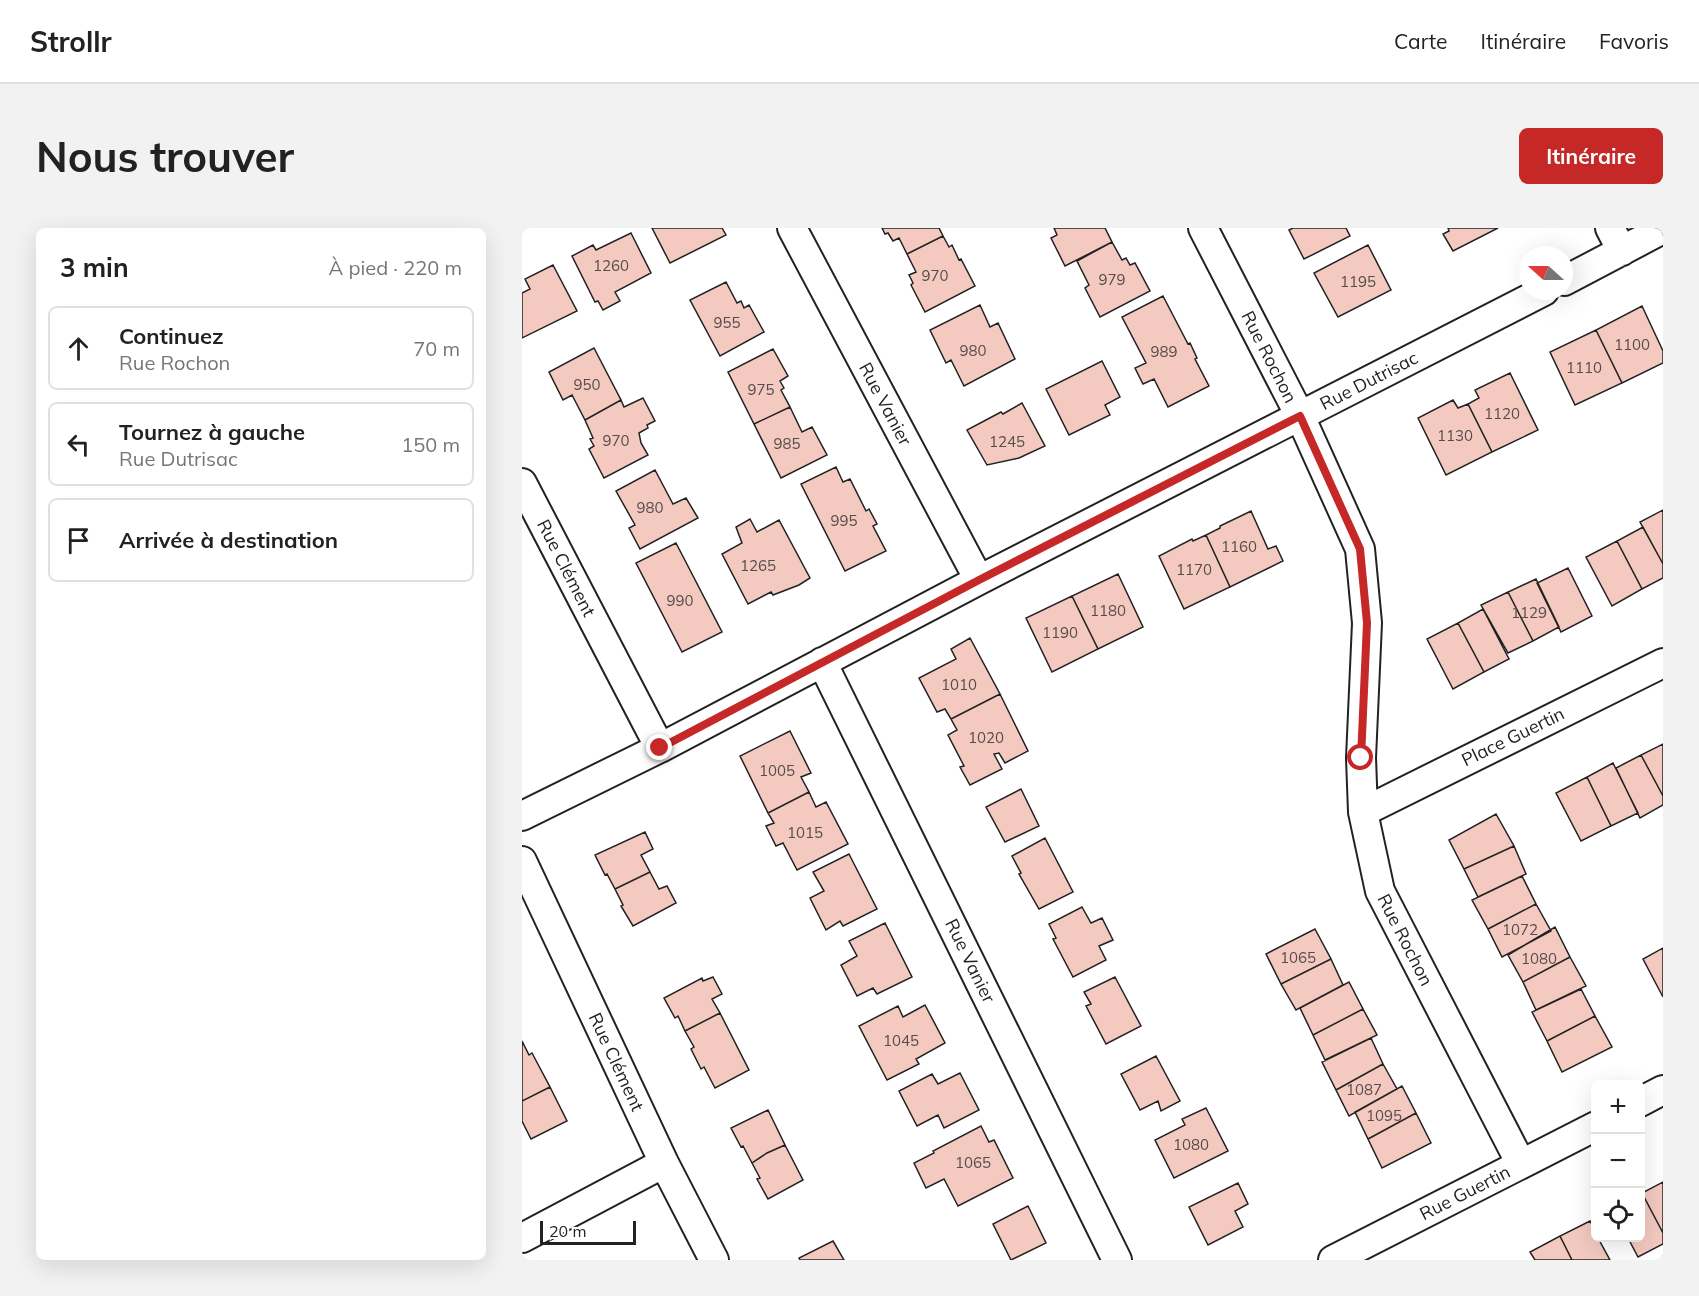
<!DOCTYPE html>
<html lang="fr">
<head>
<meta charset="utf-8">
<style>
  body { margin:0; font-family:Mulish,sans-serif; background:#f2f2f2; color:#222 }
  .controls { position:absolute; right:18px; bottom:18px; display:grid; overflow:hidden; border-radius:9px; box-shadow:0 6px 24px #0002 }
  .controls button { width:54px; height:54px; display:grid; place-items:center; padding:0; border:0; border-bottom:2px solid #e0e0e0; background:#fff; color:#222; font:30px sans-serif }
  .compass { position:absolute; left:997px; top:18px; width:54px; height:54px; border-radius:50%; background:#fff; box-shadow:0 6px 24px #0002; rotate:291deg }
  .scale { position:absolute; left:18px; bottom:15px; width:96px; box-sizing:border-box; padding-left:6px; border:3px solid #222; border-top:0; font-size:16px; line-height:21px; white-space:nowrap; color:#222; -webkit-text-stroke:4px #fff; paint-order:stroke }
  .stop { position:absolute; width:18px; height:18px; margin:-14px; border:4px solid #c62828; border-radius:50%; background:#fff }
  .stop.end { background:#c62828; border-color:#fff; box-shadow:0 2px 6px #0008 }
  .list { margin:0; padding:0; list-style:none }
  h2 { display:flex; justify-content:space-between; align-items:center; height:78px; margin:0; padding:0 24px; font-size:26px }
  h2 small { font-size:20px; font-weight:400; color:#767676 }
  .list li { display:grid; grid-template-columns:39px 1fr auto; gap:18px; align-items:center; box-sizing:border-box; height:84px; margin:0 12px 12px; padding:0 12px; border:2px solid #e0e0e0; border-radius:9px }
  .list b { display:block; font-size:22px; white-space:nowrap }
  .list p { margin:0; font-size:20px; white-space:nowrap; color:#767676 }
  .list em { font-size:20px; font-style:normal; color:#767676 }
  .icon { flex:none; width:33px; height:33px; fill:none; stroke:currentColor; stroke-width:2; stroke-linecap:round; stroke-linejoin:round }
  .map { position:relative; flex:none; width:1141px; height:1032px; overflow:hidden; border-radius:9px }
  header { display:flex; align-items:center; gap:36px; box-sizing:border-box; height:84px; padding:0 30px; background:#fff; border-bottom:2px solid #e0e0e0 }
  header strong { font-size:28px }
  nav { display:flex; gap:33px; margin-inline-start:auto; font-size:21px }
  .intro { display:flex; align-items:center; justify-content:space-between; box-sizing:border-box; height:144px; padding:0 36px }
  h1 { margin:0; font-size:42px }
  .button { padding:15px 27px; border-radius:9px; background:#c62828; color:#fff; font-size:21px; font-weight:700 }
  main { display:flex; gap:36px; padding:0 36px }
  aside { flex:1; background:#fff; border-radius:9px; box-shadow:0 6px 24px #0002 }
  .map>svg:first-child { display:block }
  .building { fill:#f3c9c0; stroke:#222; stroke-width:1.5 }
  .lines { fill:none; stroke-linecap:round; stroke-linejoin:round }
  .minor-casing { stroke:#222; stroke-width:32 }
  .minor { stroke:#fff; stroke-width:28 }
  .route { stroke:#c62828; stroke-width:8 }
  .labels { text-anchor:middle; stroke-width:4.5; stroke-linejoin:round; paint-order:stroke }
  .number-label { font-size:15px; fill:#564c4a }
  .street-label { font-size:18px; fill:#222; stroke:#fff }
</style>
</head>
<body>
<header>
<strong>Strollr</strong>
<nav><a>Carte</a><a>Itinéraire</a><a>Favoris</a></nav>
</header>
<div class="intro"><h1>Nous trouver</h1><a class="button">Itinéraire</a></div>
<main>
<aside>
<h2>3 min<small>À pied · 220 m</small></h2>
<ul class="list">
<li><svg class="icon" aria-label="ahead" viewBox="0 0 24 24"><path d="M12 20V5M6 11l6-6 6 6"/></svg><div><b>Continuez</b><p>Rue Rochon</p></div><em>70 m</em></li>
<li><svg class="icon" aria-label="left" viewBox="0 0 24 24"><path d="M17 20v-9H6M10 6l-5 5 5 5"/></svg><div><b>Tournez à gauche</b><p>Rue Dutrisac</p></div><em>150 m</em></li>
<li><svg class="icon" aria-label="arrive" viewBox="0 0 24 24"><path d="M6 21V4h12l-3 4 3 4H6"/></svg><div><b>Arrivée à destination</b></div></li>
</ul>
</aside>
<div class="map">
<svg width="1141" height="1032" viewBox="0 0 1141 1032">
  <rect width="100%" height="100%" fill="#fff"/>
  <!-- building -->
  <path class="building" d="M130 0H200L204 7 148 35Z
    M360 0H417L421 8 385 26 377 10 371 13 366 5 363 6Z
    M532 0H583L590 14 543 38 529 10 535 7Z
    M771 0H824L828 8 782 31 767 2Z
    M926 0H976L931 23 921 6 927 3Z
    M109 5 129 45 93 64 98 73 81 82 76 73 73 74 50 28 71 17 74 22Z
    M421 8 427 19 430 17 437 32 439 31 453 58 403 84 389 57 391 55 387 47 394 44 385 26Z
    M590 14 600 32 604 30 608 37 613 35 628 63 578 89 563 60 567 57 555 33Z
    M846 17 869 62 816 89 792 45Z
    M31 37 55 83 0 110V65L8 61 3 51Z
    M204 54 215 75 219 73 222 80 227 77 242 104 198 128 168 72Z
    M641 68 666 116 668 115 675 130 673 131 687 158 646 179 632 151 621 156 613 140 624 135 600 89Z
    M458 77 468 99 476 95 493 131 442 158 429 132 424 135 408 102Z
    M1120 78 1141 123V135L1100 155 1074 102Z
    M1074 102 1100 155 1053 177 1028 124Z
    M72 120 99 172 63 192 50 167 41 172 27 144Z
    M251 121 266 148 258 153 262 160 259 162 268 179 232 196 206 144Z
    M580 133 598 169 583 177 588 187 547 207 524 161Z
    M988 145 1016 202 970 224 946 176 957 170 953 162Z
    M121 170 133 193 125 197 126 200 117 205 119 215 126 227 82 250 67 221 72 218 68 211 71 210 63 192 99 172 102 179Z
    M931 172 936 180 946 176 970 224 924 247 896 190Z
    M500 175 523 218 497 230 465 237 445 202 479 184 481 186Z
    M268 179 280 204 290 199 305 227 259 250 232 196Z
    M314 239 321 254 328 251 344 283 347 281 355 296 351 298 364 323 323 343 279 256Z
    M133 242 151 276 164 270 176 290 118 321 107 300 113 297 94 263Z
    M1141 282V336L1118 294Z
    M729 283 746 321 754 318 761 333 708 359 684 307 698 300V298Z
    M228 291 235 304 257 292 288 350 277 357 251 367 249 364 226 376 200 326 220 315 214 299Z
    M1121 299 1141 336V350L1120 361 1095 313Z
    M684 307 708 359 662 381 637 328 670 311 671 313Z
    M1095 313 1120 361 1090 378 1064 329Z
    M154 315 200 404 160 424 114 335Z
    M1046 340 1070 388 1039 404 1015 355Z
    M596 346 621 399 576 421 550 368Z
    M1014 351 1037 399 1011 413 986 364Z
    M986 364 1011 413 986 425 959 377Z
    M550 368 576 421 530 444 504 390Z
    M961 381 987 431 962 444 936 395Z
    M936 395 962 444 931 461 905 411Z
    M448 410 478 466 429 491 423 481 415 484 397 450 434 431 429 421Z
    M478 466 506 523 483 535 477 525 472 526 480 541 448 557 438 539 442 538 426 507 435 502 429 491Z
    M268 503 289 545 279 549 287 564 246 585 218 528Z
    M1141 516V568L1119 527Z
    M1119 527 1141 568V577L1118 590 1094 540Z
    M1091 535 1116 585 1089 598 1065 549Z
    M1065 549 1089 598 1059 613 1034 565Z
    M499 561 517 598 483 614 464 579Z
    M287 564 294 579 304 574 326 616 275 642 261 615 254 618 244 598 252 595 246 585Z
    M974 586 992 618 942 641 927 612Z
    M123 604 131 621 119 627 128 644 93 661 85 646 83 647 73 627Z
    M523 610 551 664 517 681 497 646 499 645 490 628Z
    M992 618 1004 646 956 669 942 641Z
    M327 626 355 681 321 698 318 693 304 702 288 670 302 663 291 644Z
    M128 644 137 661 145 658 154 675 111 698 99 678 101 677 93 661Z
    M1000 648 1014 676 966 701 950 672Z
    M1014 676 1029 703 980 729 966 701Z
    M560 679 569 695 580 690 591 712 577 718 584 732 551 749 531 711 534 710 527 696Z
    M363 695 390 749 355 766 351 760 335 768 319 737 335 728 327 713Z
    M1033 699 1048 729 1001 754 986 727Z
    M793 701 809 731 759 756 744 726Z
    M1141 720V769L1121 731Z
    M1048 729 1064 758 1014 782 1001 754Z
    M809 731 821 757 774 782 759 756Z
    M191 749 200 766 190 771 198 785 163 803 156 788 153 790 142 770 180 750 181 753Z
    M593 749 619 798 584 816 564 778 569 776 562 764Z
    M827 754 841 781 791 807 778 780Z
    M1059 761 1073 788 1025 813 1010 784Z
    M403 777 423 815 394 831 397 836 365 852 337 798 376 778 381 789Z
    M841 781 855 807 803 832 791 807Z
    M198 785 227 842 193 860 182 839 179 841 169 821 172 819 163 803Z
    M1073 788 1090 819 1040 844 1025 813Z
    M849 810 861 836 814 862 800 834Z
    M0 813 7 827 10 825 28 859 0 873Z
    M634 828 658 873 639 883 636 873 618 882 599 846Z
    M861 836 875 861 827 888 814 862Z
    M438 845 457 882 422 900 416 887 395 898 377 863 410 846 416 856Z
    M880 858 894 885 846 911 833 884Z
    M28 859 45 893 9 911 0 893V873Z
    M684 880 706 923 652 950 633 912 663 897 660 891Z
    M246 882 263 917 245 925 230 935 221 918 219 919 209 900Z
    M894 885 909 915 860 940 846 911Z
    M459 898 467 914 472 912 491 950 436 978 422 951 404 960 392 935 412 925 411 923Z
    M263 917 281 952 246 971 235 951 238 950 230 935 245 925Z
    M1141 954V1005L1120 965Z
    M716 955 726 976 713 983 721 999 686 1017 667 979Z
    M1120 965 1141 1005V1016L1116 1029 1106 1010H1118V966Z
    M506 978 524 1015 489 1032 471 996Z
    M1068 993 1074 1004V1010H1076L1088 1032H1050L1038 1008Z
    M1038 1008 1050 1032H1013L1008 1024Z
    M311 1013 322 1032H278L277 1030Z"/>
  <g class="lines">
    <defs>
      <path id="minor" d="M270 0 457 352
        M681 0 778 188 838 321 845 395 839 530 841 584 858 663 999 936
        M1088 0 1100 23
        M1042 53 1141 1
        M0 255 138 520
        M300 434 595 1032
        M841 584 1141 435
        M0 588 138 520 457 352 1022 63
        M0 633 142 935 192 1032
        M1118 874 1141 862
        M0 1010 142 935
        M811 1032 1074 898"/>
    </defs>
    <!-- minor casing -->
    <use href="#minor" class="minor-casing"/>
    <!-- minor -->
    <use href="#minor" class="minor"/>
  </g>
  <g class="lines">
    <!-- route -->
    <path class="route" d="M138 520 457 352 778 188 838 321 845 395 839 530"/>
  </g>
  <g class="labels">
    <!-- number labels -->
    <g class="number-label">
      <text x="89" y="43">1260</text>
      <text x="413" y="53">970</text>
      <text x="590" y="57">979</text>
      <text x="836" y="59">1195</text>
      <text x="205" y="100">955</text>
      <text x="1110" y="122">1100</text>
      <text x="451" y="128">980</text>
      <text x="642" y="129">989</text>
      <text x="1062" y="145">1110</text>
      <text x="65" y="162">950</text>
      <text x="239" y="167">975</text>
      <text x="980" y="191">1120</text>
      <text x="933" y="213">1130</text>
      <text x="94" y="218">970</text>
      <text x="485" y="219">1245</text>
      <text x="265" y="221">985</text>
      <text x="128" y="285">980</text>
      <text x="322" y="298">995</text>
      <text x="717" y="324">1160</text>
      <text x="236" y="343">1265</text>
      <text x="672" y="347">1170</text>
      <text x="158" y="378">990</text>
      <text x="586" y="388">1180</text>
      <text x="1007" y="390">1129</text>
      <text x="538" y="410">1190</text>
      <text x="437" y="462">1010</text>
      <text x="464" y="515">1020</text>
      <text x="255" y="548">1005</text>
      <text x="283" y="610">1015</text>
      <text x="998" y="707">1072</text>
      <text x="776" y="735">1065</text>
      <text x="1017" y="736">1080</text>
      <text x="379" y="818">1045</text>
      <text x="842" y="867">1087</text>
      <text x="862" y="893">1095</text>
      <text x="669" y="922">1080</text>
      <text x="451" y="940">1065</text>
    </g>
    <!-- street labels -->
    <g class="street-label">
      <text transform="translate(747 129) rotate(63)" y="6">Rue Rochon</text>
      <text transform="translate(847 153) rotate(-27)" y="6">Rue Dutrisac</text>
      <text transform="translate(363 176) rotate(62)" y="6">Rue Vanier</text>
      <text transform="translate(44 340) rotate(63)" y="6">Rue Clément</text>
      <text transform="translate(991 509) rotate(-26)" y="6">Place Guertin</text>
      <text transform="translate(883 712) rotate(63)" y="6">Rue Rochon</text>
      <text transform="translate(448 733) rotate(64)" y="6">Rue Vanier</text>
      <text transform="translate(94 834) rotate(65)" y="6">Rue Clément</text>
      <text transform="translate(943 965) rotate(-27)" y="6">Rue Guertin</text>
    </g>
  </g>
</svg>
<div class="controls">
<button>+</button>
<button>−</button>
<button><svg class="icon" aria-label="locate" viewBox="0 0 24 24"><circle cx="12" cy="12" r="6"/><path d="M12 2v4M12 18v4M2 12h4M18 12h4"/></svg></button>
</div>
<svg class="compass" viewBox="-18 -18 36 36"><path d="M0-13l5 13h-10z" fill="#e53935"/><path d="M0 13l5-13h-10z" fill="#767676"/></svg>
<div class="scale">20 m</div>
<div class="stop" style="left:839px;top:530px"></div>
<div class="stop end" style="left:138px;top:520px"></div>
</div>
</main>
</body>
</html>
